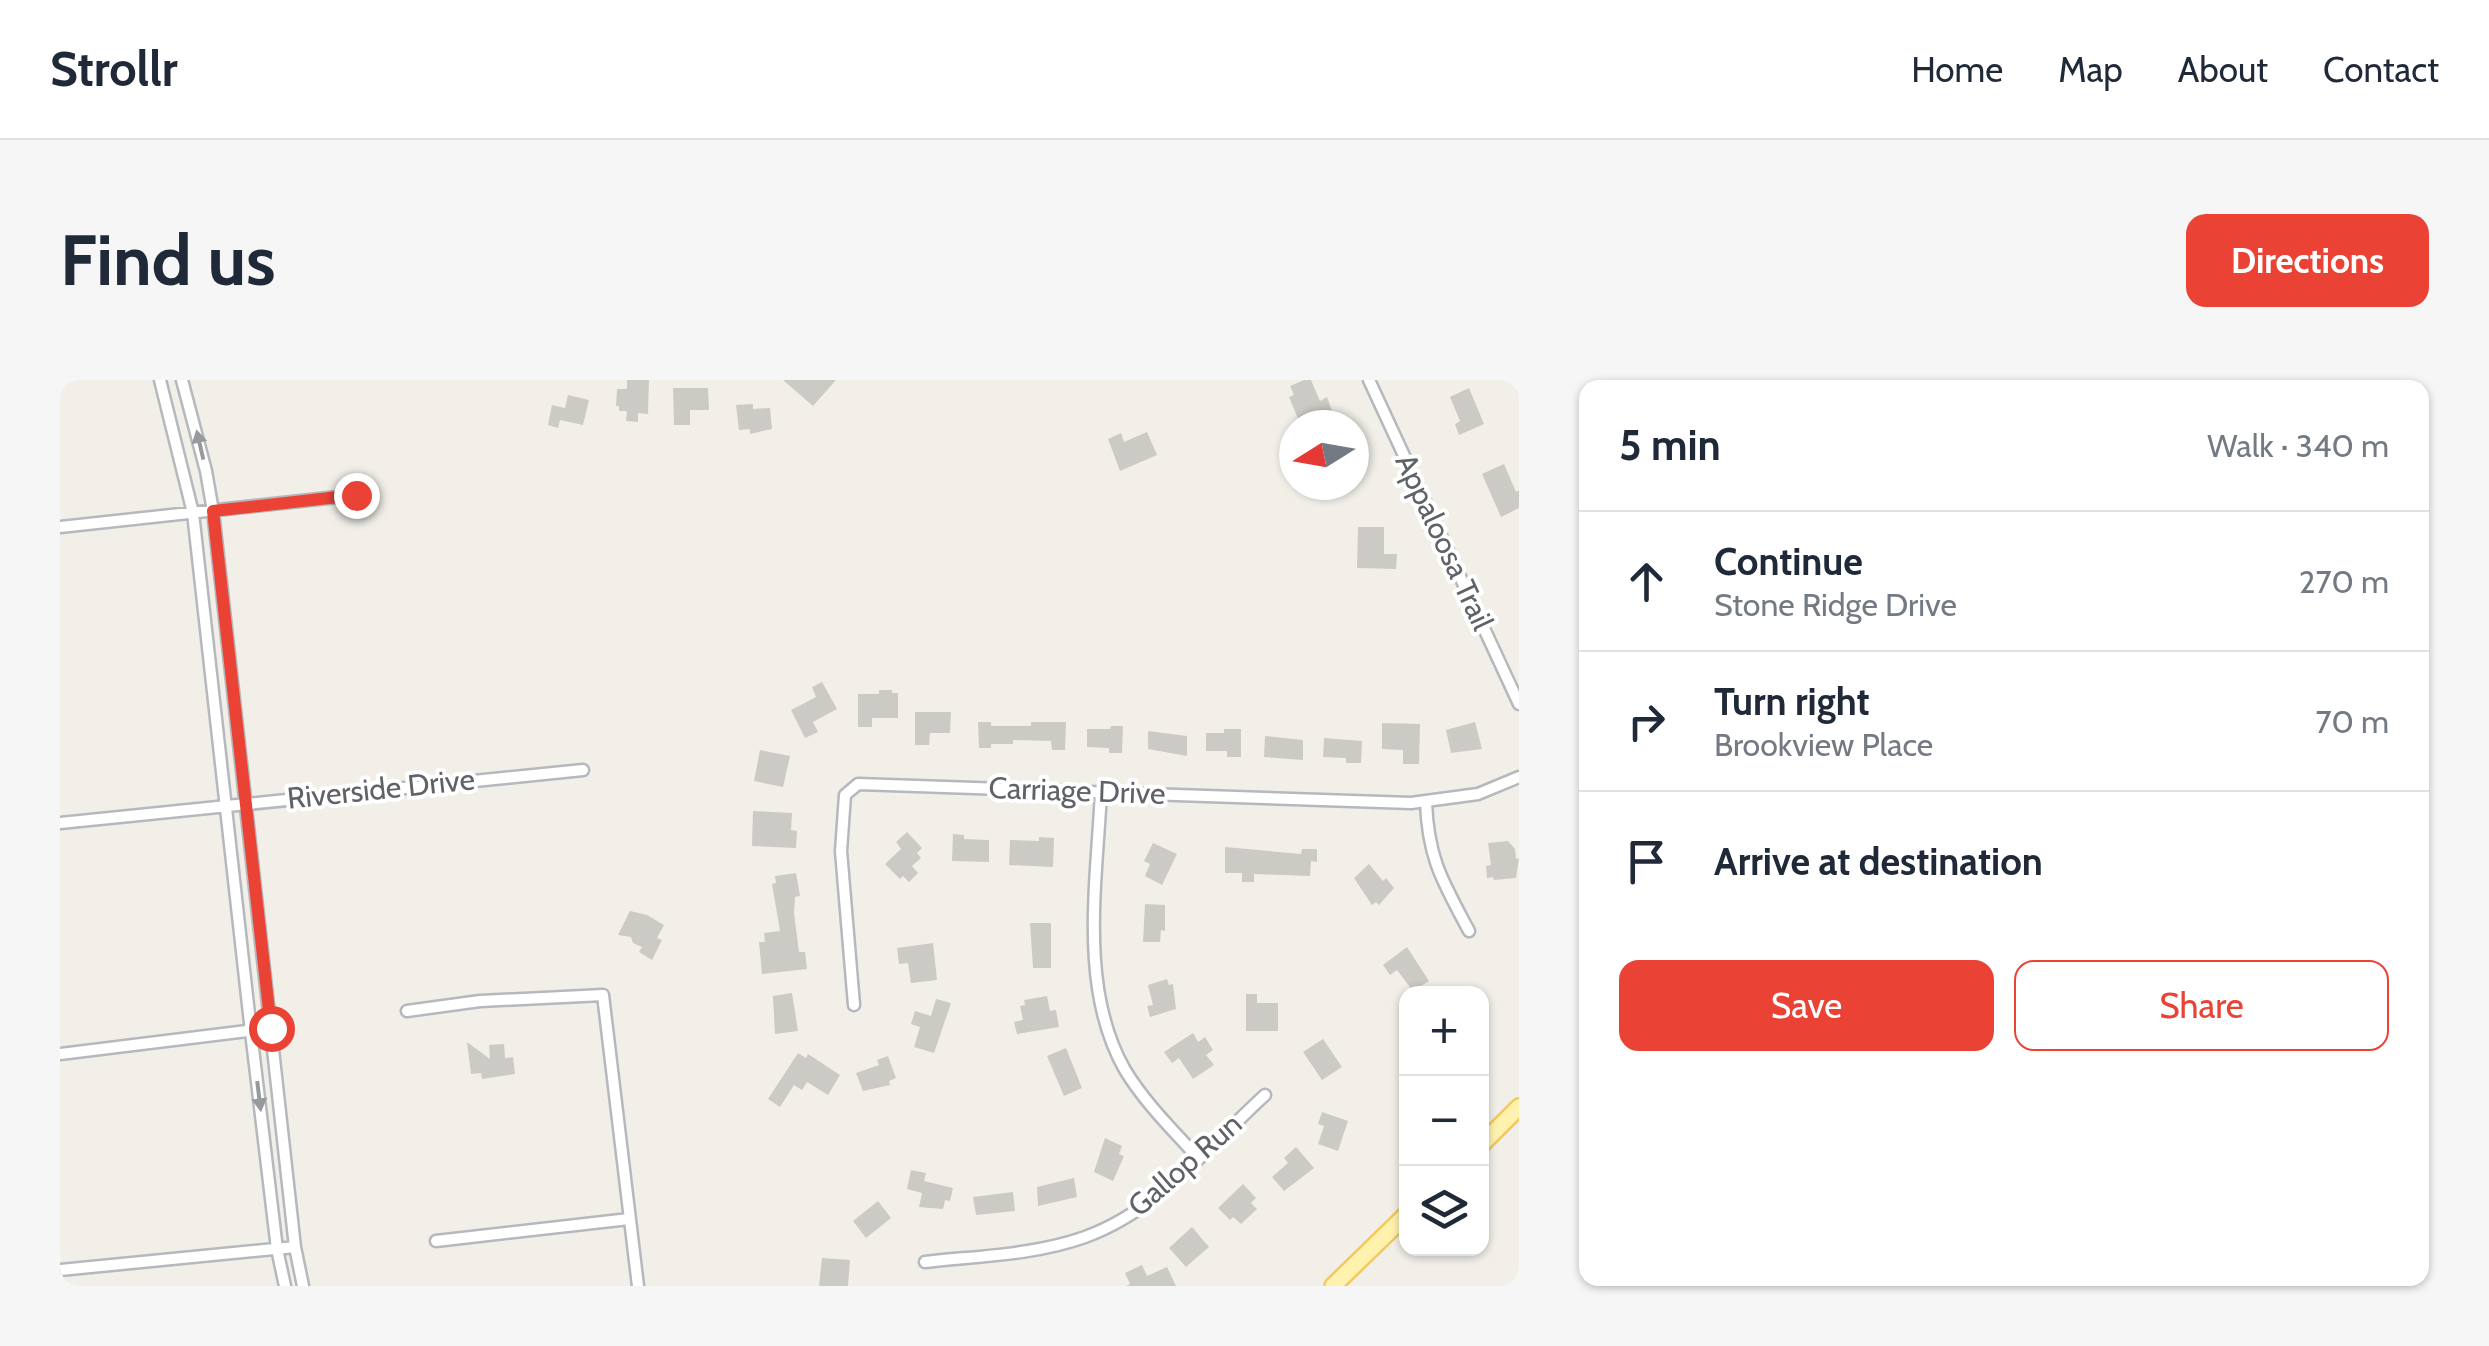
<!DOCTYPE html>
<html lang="en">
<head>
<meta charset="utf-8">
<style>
  body { margin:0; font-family:Cabin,sans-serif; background:#f6f6f7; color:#1f2937 }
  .controls { position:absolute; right:30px; bottom:30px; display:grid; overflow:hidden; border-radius:20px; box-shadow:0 2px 8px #0004 }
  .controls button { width:90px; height:90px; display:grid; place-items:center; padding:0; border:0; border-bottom:2px solid #e0e1e3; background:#fff; color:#1f2937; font:50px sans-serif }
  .compass { position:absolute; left:1219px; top:30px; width:90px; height:90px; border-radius:50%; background:#fff; box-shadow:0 2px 8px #0004; rotate:259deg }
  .stop { position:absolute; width:30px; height:30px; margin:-22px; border:8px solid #ea4335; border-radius:50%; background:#fff }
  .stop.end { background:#ea4335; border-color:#fff; box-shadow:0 2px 10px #0008 }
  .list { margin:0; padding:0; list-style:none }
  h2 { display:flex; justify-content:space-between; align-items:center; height:130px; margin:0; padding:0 40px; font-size:42px }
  h2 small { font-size:32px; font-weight:400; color:#747a83 }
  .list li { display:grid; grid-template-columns:65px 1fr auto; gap:30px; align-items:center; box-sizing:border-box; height:140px; padding:0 40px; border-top:2px solid #e0e1e3 }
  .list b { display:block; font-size:38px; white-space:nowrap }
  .list p { margin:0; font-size:32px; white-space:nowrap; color:#747a83 }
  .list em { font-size:32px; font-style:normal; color:#747a83 }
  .actions { display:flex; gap:20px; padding:30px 40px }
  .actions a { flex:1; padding:22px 0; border:2px solid #ea4335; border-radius:20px; text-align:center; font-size:35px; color:#ea4335 }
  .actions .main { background:#ea4335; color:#fff }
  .icon { flex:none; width:55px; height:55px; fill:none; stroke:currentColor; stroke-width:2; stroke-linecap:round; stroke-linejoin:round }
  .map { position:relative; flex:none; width:1459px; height:906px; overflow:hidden; border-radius:20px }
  header { display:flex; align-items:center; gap:60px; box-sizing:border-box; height:140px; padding:0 50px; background:#fff; border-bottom:2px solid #e0e1e3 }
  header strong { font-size:48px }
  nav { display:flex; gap:55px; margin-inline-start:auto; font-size:35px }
  .intro { display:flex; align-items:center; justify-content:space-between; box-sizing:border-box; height:240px; padding:0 60px }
  h1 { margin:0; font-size:70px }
  .button { padding:25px 45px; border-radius:20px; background:#ea4335; color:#fff; font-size:35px; font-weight:700 }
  main { display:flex; gap:60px; padding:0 60px }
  aside { flex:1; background:#fff; border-radius:20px; box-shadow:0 2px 8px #0004 }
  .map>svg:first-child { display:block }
  .building { fill:#cccac5 }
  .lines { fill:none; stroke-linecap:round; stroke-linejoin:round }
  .street-casing { stroke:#b5b8bc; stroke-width:15 }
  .primary-casing { stroke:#f2c960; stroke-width:20 }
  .street { stroke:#fff; stroke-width:10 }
  .primary { stroke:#fff2af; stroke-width:15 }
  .oneway { fill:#979a9d }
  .route { stroke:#ea4335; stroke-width:12 }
  .labels { text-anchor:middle; stroke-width:8; stroke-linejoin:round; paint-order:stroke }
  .street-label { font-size:30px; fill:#5f6368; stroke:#fff }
</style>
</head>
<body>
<header>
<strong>Strollr</strong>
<nav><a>Home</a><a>Map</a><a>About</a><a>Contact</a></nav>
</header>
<div class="intro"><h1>Find us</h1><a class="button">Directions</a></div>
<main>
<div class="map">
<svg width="1459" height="906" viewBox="0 0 1459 906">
  <rect width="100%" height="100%" fill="#f1efe8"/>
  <!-- building -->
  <path class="building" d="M567 0H589L588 34 578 33V42L566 41 567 31H559V26H556L557 9H567Z
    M723 0H776L753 26Z
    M1244 0H1251L1260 21 1267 17 1272 31 1252 39 1251 36 1239 41 1229 17 1234 15 1230 6Z
    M613 8H648L649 30H630V45H614Z
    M1409 8 1424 44 1399 55 1395 44 1400 41 1390 17Z
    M508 15 529 20 523 45 500 40 498 48 488 45 492 25 505 28Z
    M693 24V29L710 28 712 49 690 54V49L679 50 676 25Z
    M1087 52 1097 75 1060 91 1048 59 1061 53 1064 62Z
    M1444 84 1456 112 1459 110V128L1441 137 1422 94Z
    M1298 147H1324V174H1337L1336 189 1297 188Z
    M762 302 777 329 753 342 758 352 745 358 731 330 756 317 752 307Z
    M819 310H832V313H838V338H812V347H798V314H819Z
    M855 332H891L890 353H870L869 365H855Z
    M918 342H931V346H971V342H1006L1005 370H992L991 361 953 360V364H931V368H919Z
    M1415 342 1422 369 1391 373 1386 350Z
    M1322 343 1360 344 1359 384H1343V370L1322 369Z
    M1051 346H1063L1062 373H1049V368L1027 367V349H1050Z
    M1164 349H1181V377H1167V371H1146V353H1164Z
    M1088 351 1127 356V376L1088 369Z
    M1205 356 1243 360V380L1204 377Z
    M1264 358 1302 361 1301 383H1286V378L1263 377Z
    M700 370 730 376 723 407 694 401Z
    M693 431 732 433 731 450 737 451 736 468 692 466Z
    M847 452 862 468 857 473 861 478 852 486 858 493 849 502 843 496 840 499 825 484 841 469 836 462Z
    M893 454 904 455V459L929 460V482L892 481Z
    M979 457 994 458 993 487 949 485 950 460 979 461Z
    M1448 461 1455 469 1456 479 1459 478 1456 498 1434 500 1433 497 1427 498 1426 486 1431 485 1428 463Z
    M1093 463 1117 474 1102 505 1085 496 1090 484 1084 481Z
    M1165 467 1241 474 1242 469H1257V482L1251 481 1250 496 1194 494V502H1182V493H1165Z
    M1309 484 1323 501 1326 498 1334 508 1319 525 1316 522 1312 525 1294 498Z
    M736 493 740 516 735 517 734 533 739 572H745L747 589 702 594 699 562H705L704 553 720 551 712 504 716 503 715 496Z
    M1085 524 1105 525V551L1101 550 1100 562H1083Z
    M570 531 587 535 604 545 597 558 602 560 592 580 579 572 582 567 573 563 571 557 558 555Z
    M970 543H991V588H973Z
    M873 563 877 600 851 603 848 583 839 584 837 568Z
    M1347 567 1369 601 1353 611 1337 590 1330 595 1323 585Z
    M1107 599 1109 605 1113 604 1116 629 1090 637 1087 626 1093 625 1088 605Z
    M732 613 738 651 715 654 713 616Z
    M1186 614H1197V623H1218V651H1186Z
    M987 616 990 631 996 630 999 647 957 654 954 642 963 640 960 626 965 625 964 620Z
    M876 619 891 623 874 673 854 667 860 647 851 644 855 631 871 636Z
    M1133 653 1138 662 1145 657 1153 670 1146 675 1154 685 1133 699 1119 678 1112 683 1104 672Z
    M1263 659 1282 687 1262 700 1243 672Z
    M407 662 430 679 429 665 444 664 445 678 453 677 455 694 422 699 421 693 411 694Z
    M1006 668 1022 708 1004 716 987 676Z
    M738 673 746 678 748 674 780 695 768 715 747 702 742 710 734 705 720 727 708 719Z
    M828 676 836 698 829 701 830 705 803 711 796 693 819 685 817 680Z
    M1262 732 1288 741 1278 771 1258 764 1264 746 1258 744Z
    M1045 758 1062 766 1059 774 1064 776 1053 801 1034 792Z
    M1236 767 1254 788 1224 811 1212 797 1228 783 1224 778Z
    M851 790 866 793 864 801 893 808 890 821 885 820 883 829 859 827 862 813 847 809Z
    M1014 798 1017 817 978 826 977 807Z
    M1183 804 1196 818 1191 823 1197 829 1181 844 1173 837 1170 840 1158 828Z
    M953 812 955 831 916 835 913 817Z
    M818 821 831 838 806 858 793 841Z
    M1132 847 1149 867 1126 887 1109 868Z
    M762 878 790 880 788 906H759Z
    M1082 885 1087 896 1107 887 1116 906H1066L1070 904 1065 893Z"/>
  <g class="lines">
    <defs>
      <path id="street" d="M100 0 133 133 191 652 217 869 225 906
        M122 0 146 91 153 131 235 867 243 906
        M1309 0 1459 324
        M0 147 296 115
        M1041 411C1037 501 1018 608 1065 690 1085 723 1113 750 1138 778
        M1366 422C1368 479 1383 502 1409 551
        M0 443 523 390
        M794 625 781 471 785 415 798 404 1351 423 1418 414 1459 397
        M347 631 420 621 543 615 578 906
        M0 674 211 648
        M376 861 569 839
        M865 882C918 876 975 875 1025 857 1098 831 1149 766 1205 715
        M0 890 235 867"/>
      <path id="primary" d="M1422 764 1459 727
        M1273 906 1346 835"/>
    </defs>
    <!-- street casing -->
    <use href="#street" class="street-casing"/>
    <!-- primary casing -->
    <use href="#primary" class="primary-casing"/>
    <!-- street -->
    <use href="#street" class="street"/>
    <!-- primary -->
    <use href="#primary" class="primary"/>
  </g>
  <!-- one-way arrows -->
  <defs><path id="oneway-solid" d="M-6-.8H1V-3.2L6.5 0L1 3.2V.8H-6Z" transform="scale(2.5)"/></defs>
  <g class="oneway">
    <use href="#oneway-solid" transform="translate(140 65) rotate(-103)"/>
    <use href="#oneway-solid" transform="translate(199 716) rotate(83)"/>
  </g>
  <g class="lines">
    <!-- route -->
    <path class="route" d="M211 648 153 131 296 115"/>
  </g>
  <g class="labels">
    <!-- street labels -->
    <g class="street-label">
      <text transform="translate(1384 162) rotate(65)" y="10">Appaloosa Trail</text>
      <text transform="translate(321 409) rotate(-6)" y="10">Riverside Drive</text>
      <text transform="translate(1017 411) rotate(2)" y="10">Carriage Drive</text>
      <text transform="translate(1125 785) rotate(-41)" y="10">Gallop Run</text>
    </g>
  </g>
</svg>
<div class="controls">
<button>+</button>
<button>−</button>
<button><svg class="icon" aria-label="layers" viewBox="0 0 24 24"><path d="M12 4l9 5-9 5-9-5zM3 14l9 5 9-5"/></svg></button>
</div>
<svg class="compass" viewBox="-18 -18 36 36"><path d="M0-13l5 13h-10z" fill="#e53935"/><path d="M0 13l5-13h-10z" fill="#747a83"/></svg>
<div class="stop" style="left:211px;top:648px"></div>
<div class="stop end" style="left:296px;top:115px"></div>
</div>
<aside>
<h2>5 min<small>Walk · 340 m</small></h2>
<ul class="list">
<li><svg class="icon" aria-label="ahead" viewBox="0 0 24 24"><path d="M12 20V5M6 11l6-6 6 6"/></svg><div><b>Continue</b><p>Stone Ridge Drive</p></div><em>270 m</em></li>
<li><svg class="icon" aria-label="right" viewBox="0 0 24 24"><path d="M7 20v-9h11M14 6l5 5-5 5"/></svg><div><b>Turn right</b><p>Brookview Place</p></div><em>70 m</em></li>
<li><svg class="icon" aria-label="arrive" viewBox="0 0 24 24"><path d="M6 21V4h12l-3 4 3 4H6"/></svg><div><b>Arrive at destination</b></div></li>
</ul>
<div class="actions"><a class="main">Save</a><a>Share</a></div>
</aside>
</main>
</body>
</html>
